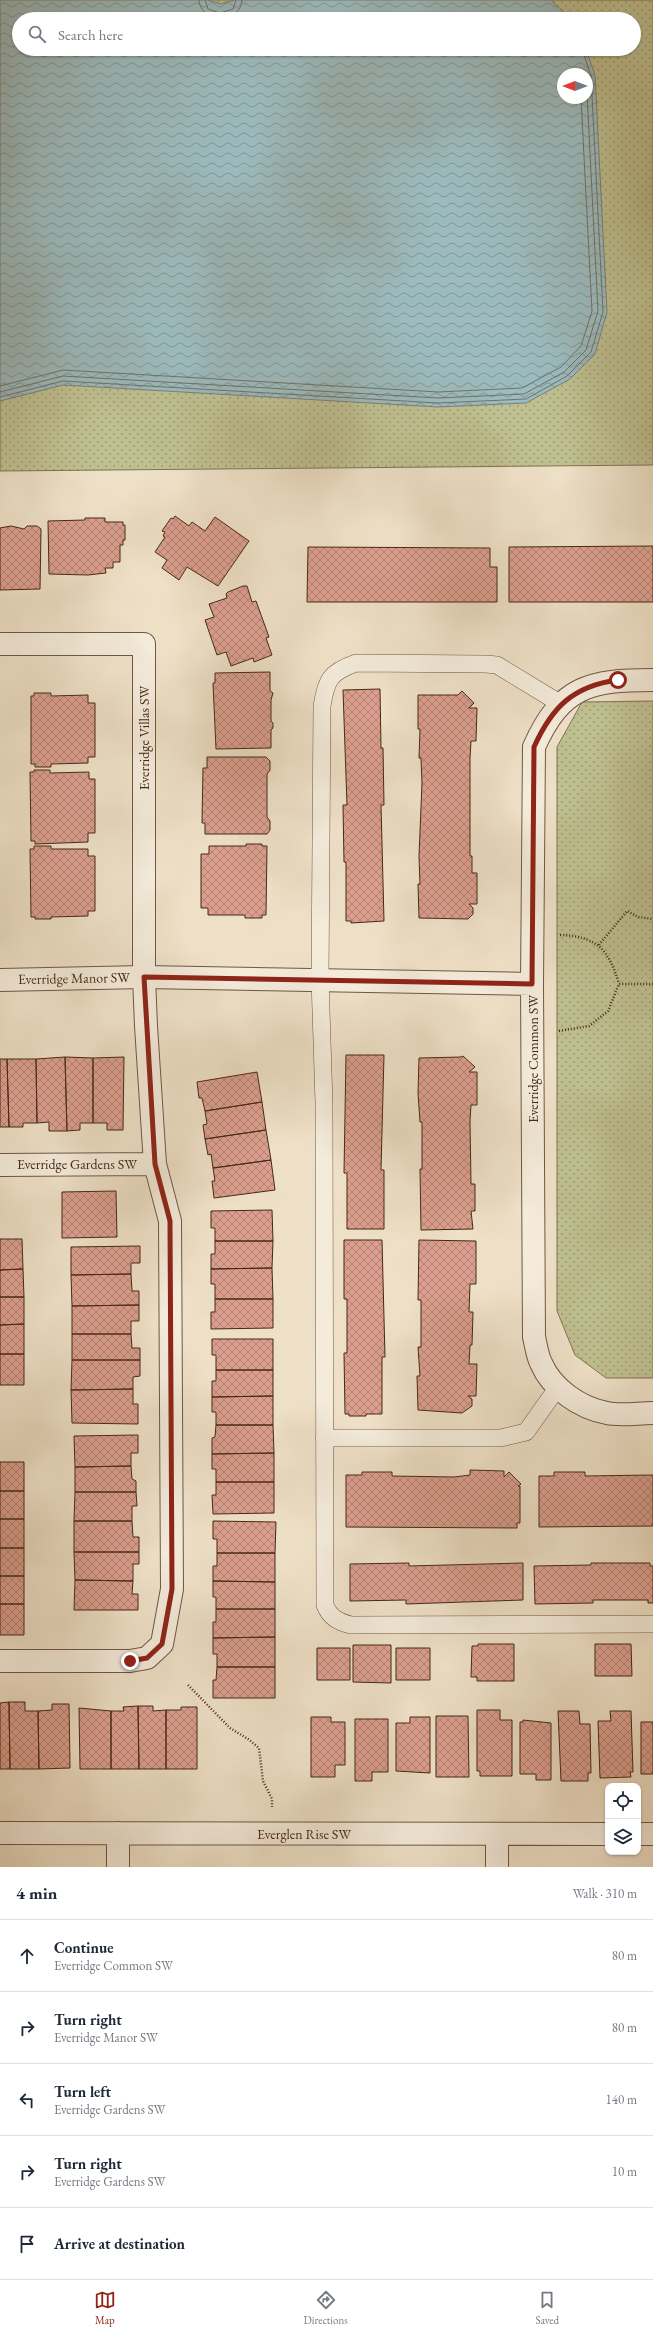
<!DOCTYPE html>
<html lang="en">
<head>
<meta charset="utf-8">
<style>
  body { margin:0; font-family:"EB Garamond",serif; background:#f6f6f7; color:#1f2937 }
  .controls { position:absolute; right:12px; bottom:12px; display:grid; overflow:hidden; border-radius:8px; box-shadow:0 1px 3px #0004 }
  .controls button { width:36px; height:36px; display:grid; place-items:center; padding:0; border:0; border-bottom:1px solid #e0e1e3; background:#fff; color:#1f2937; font:20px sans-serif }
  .compass { position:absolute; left:557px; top:68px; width:36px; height:36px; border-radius:50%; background:#fff; box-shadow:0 1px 3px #0004; rotate:270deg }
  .stop { position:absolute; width:12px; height:12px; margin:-9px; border:3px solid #8f2418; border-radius:50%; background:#fff }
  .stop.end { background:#8f2418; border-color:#fff; box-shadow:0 1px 4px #0008 }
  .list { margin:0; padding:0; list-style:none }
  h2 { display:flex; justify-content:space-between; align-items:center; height:52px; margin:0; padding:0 16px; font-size:17px }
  h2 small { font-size:13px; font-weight:400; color:#747a83 }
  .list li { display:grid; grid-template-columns:26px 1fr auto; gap:12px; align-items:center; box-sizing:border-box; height:72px; padding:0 16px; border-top:1px solid #e0e1e3 }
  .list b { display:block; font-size:15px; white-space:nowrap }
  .list p { margin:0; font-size:13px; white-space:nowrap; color:#747a83 }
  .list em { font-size:13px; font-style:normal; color:#747a83 }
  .icon { flex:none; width:22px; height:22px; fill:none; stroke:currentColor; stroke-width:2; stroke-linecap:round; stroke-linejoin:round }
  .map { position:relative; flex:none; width:653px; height:1867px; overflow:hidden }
  .search { position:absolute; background:#fff; box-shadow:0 1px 3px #0004; left:12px; right:12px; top:12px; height:44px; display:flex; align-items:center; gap:10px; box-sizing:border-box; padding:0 14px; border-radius:22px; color:#747a83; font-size:15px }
  .sheet { height:412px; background:#fff }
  nav { display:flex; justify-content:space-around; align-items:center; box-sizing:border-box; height:56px; border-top:1px solid #e0e1e3; background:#fff; font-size:11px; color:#747a83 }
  nav a { display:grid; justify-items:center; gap:2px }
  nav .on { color:#8f2418 }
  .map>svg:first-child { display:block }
  .park { fill:url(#park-dots); stroke:#827453; fill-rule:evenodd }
  .water { fill:url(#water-waves); stroke:#79817a; fill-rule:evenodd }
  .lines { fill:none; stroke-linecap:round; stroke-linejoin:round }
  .shore { stroke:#70726a; stroke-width:1 }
  .building { fill:url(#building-cross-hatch); stroke:#452915 }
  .lane-casing { stroke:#6f5742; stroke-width:18 }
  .street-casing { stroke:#6f5742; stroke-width:24 }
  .path { stroke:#452915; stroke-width:2.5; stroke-dasharray:1 2; stroke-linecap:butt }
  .lane { stroke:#f4ebdb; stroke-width:17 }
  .street { stroke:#f4ebdb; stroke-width:22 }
  .route { stroke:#8f2418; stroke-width:5 }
  .labels { text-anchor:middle; stroke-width:3; stroke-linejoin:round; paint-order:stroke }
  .street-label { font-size:14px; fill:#452915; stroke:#f4ebdb }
</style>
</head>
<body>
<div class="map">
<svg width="653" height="1867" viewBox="0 0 653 1867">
  <defs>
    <pattern id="park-dots" width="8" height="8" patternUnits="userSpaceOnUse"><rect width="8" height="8" fill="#bfc091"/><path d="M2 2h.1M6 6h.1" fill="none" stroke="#9d9c75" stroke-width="1.8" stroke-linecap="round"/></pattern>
    <pattern id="water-waves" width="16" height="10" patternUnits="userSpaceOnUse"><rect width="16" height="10" fill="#9cbbbe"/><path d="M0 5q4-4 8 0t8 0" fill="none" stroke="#819899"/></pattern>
    <pattern id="building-cross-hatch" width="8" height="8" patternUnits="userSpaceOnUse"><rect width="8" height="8" fill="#dc9f8f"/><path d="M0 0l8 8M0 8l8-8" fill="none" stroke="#b48274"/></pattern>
  </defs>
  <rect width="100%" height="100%" fill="#eee0c7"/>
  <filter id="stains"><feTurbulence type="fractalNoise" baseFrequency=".005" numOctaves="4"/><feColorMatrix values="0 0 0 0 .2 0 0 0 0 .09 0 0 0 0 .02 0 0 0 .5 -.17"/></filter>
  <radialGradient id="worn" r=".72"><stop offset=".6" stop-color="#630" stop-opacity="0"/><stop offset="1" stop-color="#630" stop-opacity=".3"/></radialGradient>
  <!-- park -->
  <path class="park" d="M0 0H653V465L0 471ZM19 19H634V49H19ZM563 74H587V98H563Z
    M653 701V1378H606L575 1355 557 1311V747L582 702Z"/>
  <!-- water -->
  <path class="water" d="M0 0H207L221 4 234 0H551L571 19H19V49H586L595 75 607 312 595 354 570 379 526 403 438 407 63 385 0 401ZM563 74H587V98H563Z"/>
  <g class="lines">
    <!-- shore -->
    <path class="shore" d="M199 0C200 24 241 24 242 0
      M205 0 208 9 220 13 233 9 236 0
      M0 386 63 370 438 392 522 388 561 367 581 346 592 311 581 98
      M0 392 63 376 438 398 524 394 564 372 586 350 598 311 587 93
      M0 397 63 381 438 403 526 399 567 376 591 352 603 312 591 76 582 49"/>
  </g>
  <!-- building -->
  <path class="building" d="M175 516 189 526 192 522 205 531 215 517 249 541 218 586 187 567 179 580 162 568 167 560 155 552 165 537 163 536 165 532 162 531 171 518 173 519Z
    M85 518H105V522H123V525H125V540H123V545H120V562H113V568H105L106 573 88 575 49 574 48 521 85 520Z
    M11 526 24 529 27 526H37L41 529 40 589 0 590V528Z
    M653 546V602H509V547Z
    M308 547 490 548V567H497V602H307Z
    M243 586H247L252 602 256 601 269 637 266 638 272 655 254 662 253 658 231 666 226 652 217 655 205 620 214 617 209 604 227 598 226 594 228 592Z
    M270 672V691L273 693 271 700V721L273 723V728L271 730V748L216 749 213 683H215V673Z
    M380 689 381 748H383L384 805H381L384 921 351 923V921H346V862H344L343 805H347L343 690Z
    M462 691 474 703 469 708H477L476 741H471L470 758V856H472V873H477V904H469L473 908V914L468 919 419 918 418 884H420L419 856 422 783 421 758H419L420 729H418V695H458Z
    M34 693H51V696L88 695V703H95V757H88V763L51 764V767H35V764H31V696H34Z
    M207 757H266L270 761V770L267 774V817L270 821V830L267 834H205V823H202L203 768H207Z
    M34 770H50V773L89 772V779H95V833H88V842L35 844V841H31L30 772H34Z
    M246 844H262V846H267L266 915H262V918H245V915H208V908H201V854H209V846H246Z
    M34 846H51V849H88V856H95V911H88V916L51 917V919H35V917H31L30 849H34Z
    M346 1055H384L381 1170H384V1229H347V1173H344Z
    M463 1056 475 1067 469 1072H477V1105H471L470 1121 471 1184H475V1211H471L473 1229 421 1230 420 1169H422V1122H420L418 1093 419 1058 461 1057Z
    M65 1057 93 1058V1123H80V1130L67 1131Z
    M65 1057 67 1131H49V1122L37 1123 36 1059Z
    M124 1057 123 1130H107V1123H93V1058Z
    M0 1059H7L9 1127H0Z
    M7 1059H36L37 1123H23V1127H9Z
    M257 1072 262 1102 205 1111 202 1098H199L197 1082Z
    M262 1102 266 1130 205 1139 203 1125 207 1124 205 1111Z
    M266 1130 271 1160 213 1168 211 1154 208 1155 205 1139Z
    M271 1160 275 1190 214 1198 212 1181H215L213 1168Z
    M116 1191 117 1237 62 1238V1192Z
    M272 1210 273 1241H215V1228H211V1211Z
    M0 1239H22L23 1269 0 1270Z
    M344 1240H382L385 1357H382V1414H366V1416H349V1414H345L344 1353H347V1299H344Z
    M419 1240 476 1241V1284H470L469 1312H473L472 1345H470L469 1364H477L476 1396H468L472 1399V1406L462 1413 418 1410 417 1376H420L418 1347H421V1300H418Z
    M215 1241H273L272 1268 211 1269V1254H215Z
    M140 1246V1263H131V1274L71 1275V1247Z
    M272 1268 273 1299H215V1284H211V1269Z
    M23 1269 24 1297H0V1270Z
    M131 1274 132 1291H139V1305L72 1306 71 1275Z
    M0 1297H24V1324L0 1325Z
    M215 1299H273V1328L211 1329V1312H215Z
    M139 1305V1321H131V1334H72V1306Z
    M24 1324V1354H0V1325Z
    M72 1334H131L132 1348H140V1360H72Z
    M212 1339H273V1370H216V1355H212Z
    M0 1354H24V1385H0Z
    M72 1360H140V1376L133 1377V1389L71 1390Z
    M216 1370H273V1396L212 1397V1381H216Z
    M133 1389V1404H138V1424L72 1423 71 1390Z
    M273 1396V1425H216V1412H212V1397Z
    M216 1425H273L274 1453 212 1454V1438L215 1437Z
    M138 1435V1453H131V1466L75 1467 74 1436Z
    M274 1453V1482H216V1469H212V1454Z
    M0 1462H24V1491H0Z
    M131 1466 132 1479 136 1481V1492H75V1467Z
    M470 1470 504 1471V1477L509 1472 521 1484 518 1486H520V1523H517V1528L346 1527V1475H362V1472H392V1476L454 1477 470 1475Z
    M554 1472H585V1476L653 1475V1526L539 1527V1476H554Z
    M216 1482H274V1513L213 1514 212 1495H216Z
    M0 1491H24V1519H0Z
    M75 1492H136L137 1506H132V1521H74Z
    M0 1519H24V1548H0Z
    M74 1521H132L133 1537H139V1552H74Z
    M213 1521 276 1522 275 1553H217V1539H213Z
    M0 1548H24V1576H0Z
    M74 1552H139V1564H133V1581L75 1580Z
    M217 1553H275V1582L213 1581V1566H217Z
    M409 1563V1566L523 1563V1600L406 1604V1600L350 1601V1564Z
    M591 1563H650V1566H653V1603H648V1600H593V1603L535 1604 534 1566 591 1565Z
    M0 1576H24V1604H0Z
    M75 1580 133 1581 132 1594H138V1610H74Z
    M213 1581 275 1582V1609H216V1597H213Z
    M0 1604H24V1635H0Z
    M216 1609H275V1637L213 1638V1622H216Z
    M275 1637V1667H217V1654H213V1638Z
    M478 1644H514V1681H477V1677H471L472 1646H478Z
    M595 1644H631L632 1676H595Z
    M353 1645H391V1683L353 1682Z
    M317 1648H350V1680H317Z
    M396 1648H430V1680H396Z
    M217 1667H275V1698H213V1680H216Z
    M9 1702 10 1769H0V1703Z
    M9 1702H25V1711H38L39 1769H10Z
    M52 1704H69L70 1768 39 1769 38 1711 52 1710Z
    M138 1706 139 1769H111V1711H124L123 1707Z
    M138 1706H153V1711L166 1710V1769H139Z
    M181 1707H197V1769H166V1710H181Z
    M79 1708 111 1711V1769H80Z
    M477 1710H500V1720H512V1776H480V1771H477Z
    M558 1711H579L580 1724H590L591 1773H588V1781H561Z
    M610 1711H631L633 1772H630L631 1777 600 1778 598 1721H611Z
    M436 1716H468L469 1777H436Z
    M311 1717H331V1722H345V1765H335V1777H311Z
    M410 1717H430V1773L396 1771V1723H410Z
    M355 1719H388V1772H372V1781H355Z
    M523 1720 551 1723V1780H536V1774H520V1722H523Z
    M641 1722H653V1774H641Z"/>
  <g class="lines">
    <defs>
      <path id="lane" d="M561 704 497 665 485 664 356 663C330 672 326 680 322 706L320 979 324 1103 325 1605C330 1618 339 1622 351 1625L653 1624
        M324 1438H501L526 1432 558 1387"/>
      <path id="street" d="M0 644H144V977L146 1026 155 1164 170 1221 172 1589 162 1644 147 1658 130 1661H0
        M653 680C590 680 561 686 534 747L532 984 534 1337C536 1345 537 1355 541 1363 552 1389 580 1408 607 1413 621 1416 638 1413 653 1413
        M0 980 144 977 532 984
        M0 1165 155 1164
        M0 1833 608 1834
        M118 1833V1867
        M638 1834H653
        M497 1867V1834"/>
    </defs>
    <!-- lane casing -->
    <use href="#lane" class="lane-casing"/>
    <!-- street casing -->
    <use href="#street" class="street-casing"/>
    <!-- path -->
    <path class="path" d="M560 935C597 936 609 950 619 984
      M599 945 627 911 638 917 653 919
      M559 1031 589 1026 608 1011 619 984H653
      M188 1685 230 1728 248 1739 259 1748 263 1781 272 1799V1807"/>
    <!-- lane -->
    <use href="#lane" class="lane"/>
    <!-- street -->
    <use href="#street" class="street"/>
  </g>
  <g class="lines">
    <!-- route -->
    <path class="route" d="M130 1661 147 1658 162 1644 172 1589 170 1221 155 1164 144 977 532 984 534 747C552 707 573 686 618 680"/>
  </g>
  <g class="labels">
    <!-- street labels -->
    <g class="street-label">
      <text transform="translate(144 738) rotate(-90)" y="5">Everridge Villas SW</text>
      <text transform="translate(74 978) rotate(-1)" y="5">Everridge Manor SW</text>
      <text transform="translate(533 1059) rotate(-90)" y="5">Everridge Common SW</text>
      <text x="77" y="1169">Everridge Gardens SW</text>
      <text x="304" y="1839">Everglen Rise SW</text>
    </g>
  </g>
  <rect width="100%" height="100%" filter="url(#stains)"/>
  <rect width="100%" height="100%" fill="url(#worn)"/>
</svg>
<div class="controls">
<button><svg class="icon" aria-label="locate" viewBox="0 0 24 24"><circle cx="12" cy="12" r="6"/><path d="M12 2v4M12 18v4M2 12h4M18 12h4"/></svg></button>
<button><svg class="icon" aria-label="layers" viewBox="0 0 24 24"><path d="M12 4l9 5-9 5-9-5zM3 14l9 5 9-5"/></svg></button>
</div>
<svg class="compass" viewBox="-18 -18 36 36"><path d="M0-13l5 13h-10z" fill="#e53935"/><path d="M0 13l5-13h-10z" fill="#747a83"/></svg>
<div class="stop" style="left:618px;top:680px"></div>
<div class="stop end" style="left:130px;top:1661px"></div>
<div class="search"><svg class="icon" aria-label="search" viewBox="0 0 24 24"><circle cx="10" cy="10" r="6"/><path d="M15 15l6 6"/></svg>Search here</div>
</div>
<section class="sheet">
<h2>4 min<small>Walk · 310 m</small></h2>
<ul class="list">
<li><svg class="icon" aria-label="ahead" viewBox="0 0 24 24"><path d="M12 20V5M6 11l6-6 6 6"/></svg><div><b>Continue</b><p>Everridge Common SW</p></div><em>80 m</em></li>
<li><svg class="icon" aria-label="right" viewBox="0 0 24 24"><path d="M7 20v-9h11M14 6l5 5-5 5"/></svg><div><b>Turn right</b><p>Everridge Manor SW</p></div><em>80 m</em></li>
<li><svg class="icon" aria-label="left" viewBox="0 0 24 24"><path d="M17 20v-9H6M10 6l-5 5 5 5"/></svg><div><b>Turn left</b><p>Everridge Gardens SW</p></div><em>140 m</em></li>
<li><svg class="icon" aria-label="right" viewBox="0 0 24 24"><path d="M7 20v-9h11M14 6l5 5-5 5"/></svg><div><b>Turn right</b><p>Everridge Gardens SW</p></div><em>10 m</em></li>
<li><svg class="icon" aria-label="arrive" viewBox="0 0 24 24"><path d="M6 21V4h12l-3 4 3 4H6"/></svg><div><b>Arrive at destination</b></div></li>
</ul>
</section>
<nav>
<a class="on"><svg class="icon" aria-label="map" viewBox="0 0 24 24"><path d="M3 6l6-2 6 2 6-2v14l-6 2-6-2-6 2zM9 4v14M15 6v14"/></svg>Map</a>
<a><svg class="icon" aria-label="directions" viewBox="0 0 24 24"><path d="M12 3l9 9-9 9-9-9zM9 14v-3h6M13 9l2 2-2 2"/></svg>Directions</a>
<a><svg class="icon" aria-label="saved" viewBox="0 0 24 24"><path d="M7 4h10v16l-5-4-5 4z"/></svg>Saved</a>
</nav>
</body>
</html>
